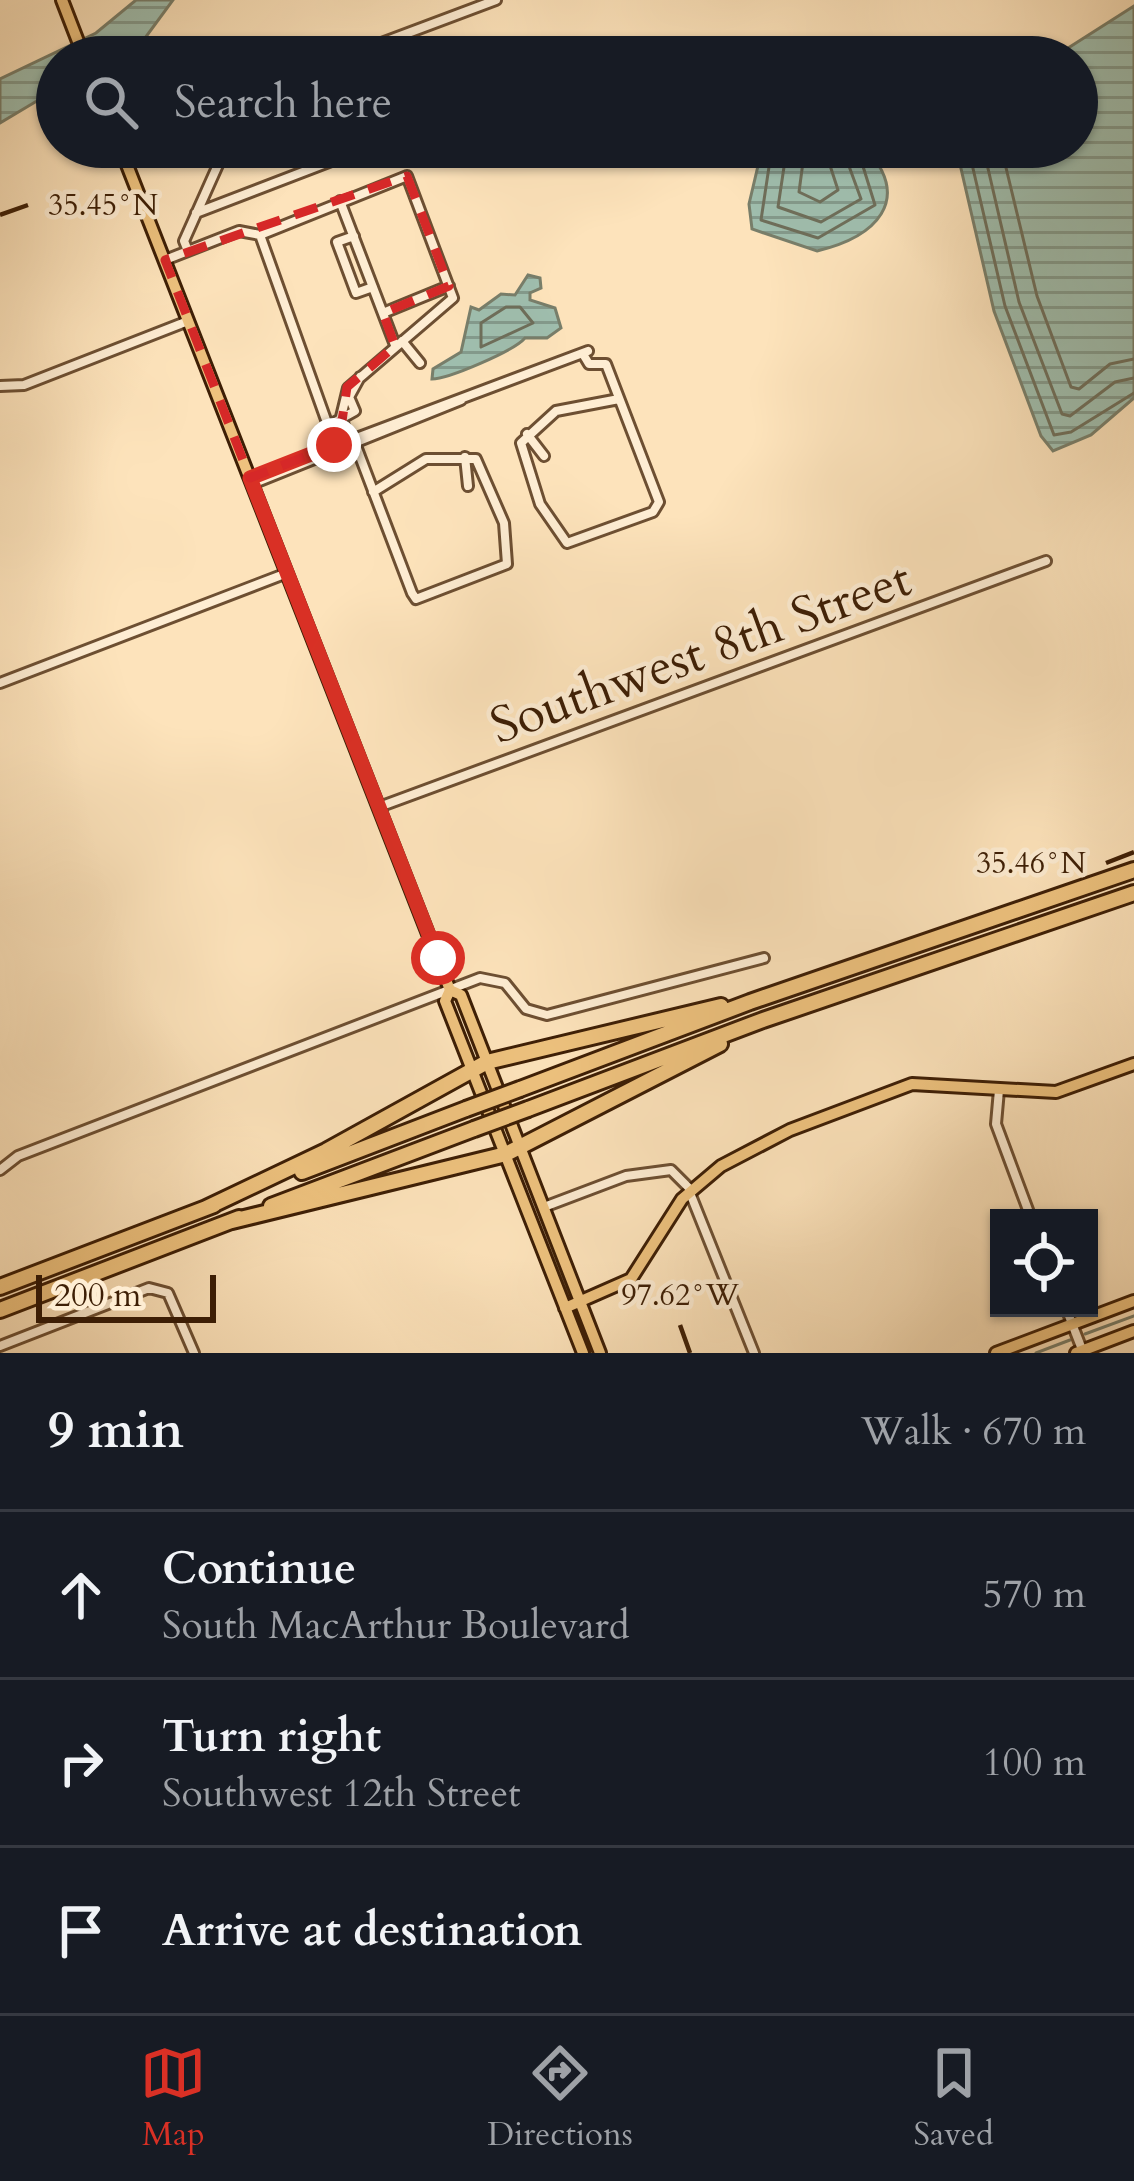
<!DOCTYPE html>
<html lang="en">
<head>
<meta charset="utf-8">
<style>
  body { margin:0; font-family:Cardo,serif; background:#20242c; color:#f1f3f6 }
  .controls { position:absolute; right:36px; bottom:36px; display:grid; overflow:hidden; border-radius:0px; box-shadow:0 3px 9px #0004 }
  .controls button { width:108px; height:108px; display:grid; place-items:center; padding:0; border:0; border-bottom:3px solid #363941; background:#171b24; color:#f1f3f6; font:60px sans-serif }
  .scale { position:absolute; left:36px; bottom:30px; width:180px; box-sizing:border-box; padding-left:12px; border:6px solid #3d1e05; border-top:0; font-size:33px; line-height:42px; white-space:nowrap; color:#3d1e05; -webkit-text-stroke:9px #feedd3; paint-order:stroke }
  .stop { position:absolute; width:36px; height:36px; margin:-27px; border:9px solid #d93025; border-radius:50%; background:#fff }
  .stop.end { background:#d93025; border-color:#fff; box-shadow:0 3px 12px #0008 }
  .list { margin:0; padding:0; list-style:none }
  h2 { display:flex; justify-content:space-between; align-items:center; height:156px; margin:0; padding:0 48px; font-size:51px }
  h2 small { font-size:39px; font-weight:400; color:#9ea1a6 }
  .list li { display:grid; grid-template-columns:78px 1fr auto; gap:36px; align-items:center; box-sizing:border-box; height:168px; padding:0 48px; border-top:3px solid #363941 }
  .list b { display:block; font-size:45px; white-space:nowrap }
  .list p { margin:0; font-size:39px; white-space:nowrap; color:#9ea1a6 }
  .list em { font-size:39px; font-style:normal; color:#9ea1a6 }
  .icon { flex:none; width:66px; height:66px; fill:none; stroke:currentColor; stroke-width:2; stroke-linecap:round; stroke-linejoin:round }
  .map { position:relative; flex:none; width:1134px; height:1353px; overflow:hidden }
  .search { position:absolute; background:#171b24; box-shadow:0 3px 9px #0004; left:36px; right:36px; top:36px; height:132px; display:flex; align-items:center; gap:30px; box-sizing:border-box; padding:0 42px; border-radius:66px; color:#9ea1a6; font-size:45px }
  .sheet { height:660px; background:#171b24 }
  nav { display:flex; justify-content:space-around; align-items:center; box-sizing:border-box; height:168px; border-top:3px solid #363941; background:#171b24; font-size:33px; color:#9ea1a6 }
  nav a { display:grid; justify-items:center; gap:6px }
  nav .on { color:#d93025 }
  .map>svg:first-child { display:block }
  .water { fill:url(#water-rules); stroke:#787e6a; stroke-width:3 }
  .lines { fill:none; stroke-linecap:round; stroke-linejoin:round }
  .shore { stroke:#6e6e5a; stroke-width:3 }
  .stream { stroke:#787e6a; stroke-width:3 }
  .minor-casing { stroke:#6d4f32; stroke-width:14 }
  .major-casing { stroke:#3d1e05; stroke-width:16 }
  .highway-casing { stroke:#3d1e05; stroke-width:20 }
  .minor { stroke:#feedd3; stroke-width:8 }
  .major { stroke:#eec27e; stroke-width:10 }
  .highway { stroke:#eec27e; stroke-width:14 }
  .highway-bridge-casing { stroke:#3d1e05; stroke-width:20; stroke-linecap:butt }
  .highway-bridge { stroke:#eec27e; stroke-width:14 }
  .route { stroke:#d93025; stroke-width:15 }
  .marked { fill:none; stroke:#d62828; stroke-width:9; stroke-dasharray:24 15; stroke-linejoin:round }
  .ticks { fill:none; stroke:#3d1e05; stroke-width:4.5 }
  .labels { text-anchor:middle; stroke-width:9; stroke-linejoin:round; paint-order:stroke }
  .street-label { font-size:51px; fill:#3d1e05; stroke:#feedd3 }
  .ticks-label { font-size:30px; text-anchor:middle; fill:#3d1e05; stroke:#feedd3; stroke-width:9; stroke-linejoin:round; paint-order:stroke }
</style>
</head>
<body>
<div class="map">
<svg width="1134" height="1353" viewBox="0 0 1134 1353">
  <defs>
    <pattern id="water-rules" width="6" height="5" patternUnits="userSpaceOnUse" patternTransform="scale(3)"><rect width="6" height="5" fill="#9fbeae"/><path d="M0 2.5h6" fill="none" stroke="#839a8c"/></pattern>
  </defs>
  <rect width="100%" height="100%" fill="#fde3bb"/>
  <filter id="stains"><feTurbulence type="fractalNoise" baseFrequency=".00167" numOctaves="4"/><feColorMatrix values="0 0 0 0 .2 0 0 0 0 .09 0 0 0 0 .02 0 0 0 .5 -.17"/></filter>
  <radialGradient id="worn" r=".72"><stop offset=".6" stop-color="#630" stop-opacity="0"/><stop offset="1" stop-color="#630" stop-opacity=".3"/></radialGradient>
  <!-- water -->
  <path class="water" d="M136 0H173L134 53 57 57V89L0 123V79L96 33Z
    M1134 6V398L1091 435 1053 451 1041 436 994 311 956 147H1077V57H1054Z
    M865 147C914 201 875 237 817 251L752 229 749 204 762 149Z
    M528 275 540 278 541 288 530 293V300L555 308 561 328 547 338H525C514 351 448 379 432 379L433 369 461 352 471 307 479 310 501 294 515 295Z"/>
  <g class="lines">
    <!-- shore -->
    <path class="shore" d="M772 147 761 220 818 238 875 205 857 147
      M787 147 778 207 821 222 861 199 842 147
      M805 147 799 192 820 202 838 190 824 147
      M968 147 1005 306 1054 435 1071 432 1134 393
      M983 147 1019 302 1062 414 1070 416 1115 382 1134 378
      M1001 147 1037 296 1071 387 1079 389 1110 364 1134 359
      M506 307H520L533 323 481 347V323Z"/>
    <!-- stream -->
    <path class="stream" d="M1085 1334 1134 1316
      M1036 1353 1070 1340"/>
    <defs>
      <path id="minor" d="M344 57 496 0
        M340 201 395 345
        M196 213 368 147
        M354 236 337 242 356 293 373 287
        M188 251 184 241 226 147
        M165 260 239 231 260 235
        M383 313 449 286
        M402 341 420 363
        M583 354 589 364H606L659 502 653 512 567 543 540 504 521 443 556 411 619 399
        M0 386 24 385 188 321
        M328 426 355 411 349 397 360 377
        M527 434 544 456
        M353 438 412 593 416 599 507 564 504 523 476 459H426L373 492
        M335 445 260 235 407 176 453 298 348 388 341 417 351 446
        M465 457 468 486
        M250 478 588 351
        M252 484 461 400
        M0 683 287 573
        M379 807 1046 561
        M999 1090 996 1124 1031 1218
        M0 1170 18 1156 480 978 505 983 526 1009 547 1015 764 958
        M690 1193 754 1353
        M544 1207 626 1176 671 1170 692 1191
        M1066 1308 1083 1352
        M0 1346 149 1288 168 1293 194 1353"/>
      <path id="major" d="M62 0 84 57
        M120 147 450 990 461 995 600 1353
        M450 990 445 1001 583 1353
        M565 1308 631 1279 682 1199 721 1166 790 1130 912 1084 1056 1092 1134 1064
        M996 1353 1134 1301
        M1076 1353 1134 1331"/>
      <path id="highway" d="M520 1089 750 1002 1134 870
        M528 1109 763 1020 1134 893
        M302 1172 466 1109
        M271 1206 474 1129
        M206 1208 326 1151 487 1062 721 1006
        M232 1221 506 1154 720 1044
        M0 1287 214 1205
        M0 1310 239 1218"/>
    </defs>
    <!-- minor casing -->
    <use href="#minor" class="minor-casing"/>
    <!-- major casing -->
    <use href="#major" class="major-casing"/>
    <!-- highway casing -->
    <use href="#highway" class="highway-casing"/>
    <!-- minor -->
    <use href="#minor" class="minor"/>
    <!-- major -->
    <use href="#major" class="major"/>
    <!-- highway -->
    <use href="#highway" class="highway"/>
    <defs>
      <path id="highway-bridge" d="M466 1109 520 1089
        M474 1129 528 1109"/>
    </defs>
    <!-- highway-bridge casing -->
    <use href="#highway-bridge" class="highway-bridge-casing"/>
    <!-- highway-bridge -->
    <use href="#highway-bridge" class="highway-bridge"/>
  </g>
  <g class="lines">
    <!-- route -->
    <path class="route" d="M334 445 250 478 438 958"/>
  </g>
  <!-- marked area -->
  <path class="marked" d="M407 176 449 286 383 313 395 346 347 387 342 421 328 426 335 445 250 478 165 260Z"/>
  <!-- ticks -->
  <path class="ticks" d="M0 215 28 205M1106 863 1134 852M680 1325 690 1353"/>
  <g class="labels">
    <!-- street labels -->
    <g class="street-label">
      <text transform="translate(700 651) rotate(-20)" y="18">Southwest 8th Street</text>
    </g>
  </g>
  <g class="ticks-label">
    <text x="103" y="215">35.45°N</text>
    <text x="1031" y="873">35.46°N</text>
    <text x="680" y="1305">97.62°W</text>
  </g>
  <rect width="100%" height="100%" filter="url(#stains)"/>
  <rect width="100%" height="100%" fill="url(#worn)"/>
</svg>
<div class="controls">
<button><svg class="icon" aria-label="locate" viewBox="0 0 24 24"><circle cx="12" cy="12" r="6"/><path d="M12 2v4M12 18v4M2 12h4M18 12h4"/></svg></button>
</div>
<div class="scale">200 m</div>
<div class="stop" style="left:438px;top:958px"></div>
<div class="stop end" style="left:334px;top:445px"></div>
<div class="search"><svg class="icon" aria-label="search" viewBox="0 0 24 24"><circle cx="10" cy="10" r="6"/><path d="M15 15l6 6"/></svg>Search here</div>
</div>
<section class="sheet">
<h2>9 min<small>Walk · 670 m</small></h2>
<ul class="list">
<li><svg class="icon" aria-label="ahead" viewBox="0 0 24 24"><path d="M12 20V5M6 11l6-6 6 6"/></svg><div><b>Continue</b><p>South MacArthur Boulevard</p></div><em>570 m</em></li>
<li><svg class="icon" aria-label="right" viewBox="0 0 24 24"><path d="M7 20v-9h11M14 6l5 5-5 5"/></svg><div><b>Turn right</b><p>Southwest 12th Street</p></div><em>100 m</em></li>
<li><svg class="icon" aria-label="arrive" viewBox="0 0 24 24"><path d="M6 21V4h12l-3 4 3 4H6"/></svg><div><b>Arrive at destination</b></div></li>
</ul>
</section>
<nav>
<a class="on"><svg class="icon" aria-label="map" viewBox="0 0 24 24"><path d="M3 6l6-2 6 2 6-2v14l-6 2-6-2-6 2zM9 4v14M15 6v14"/></svg>Map</a>
<a><svg class="icon" aria-label="directions" viewBox="0 0 24 24"><path d="M12 3l9 9-9 9-9-9zM9 14v-3h6M13 9l2 2-2 2"/></svg>Directions</a>
<a><svg class="icon" aria-label="saved" viewBox="0 0 24 24"><path d="M7 4h10v16l-5-4-5 4z"/></svg>Saved</a>
</nav>
</body>
</html>
